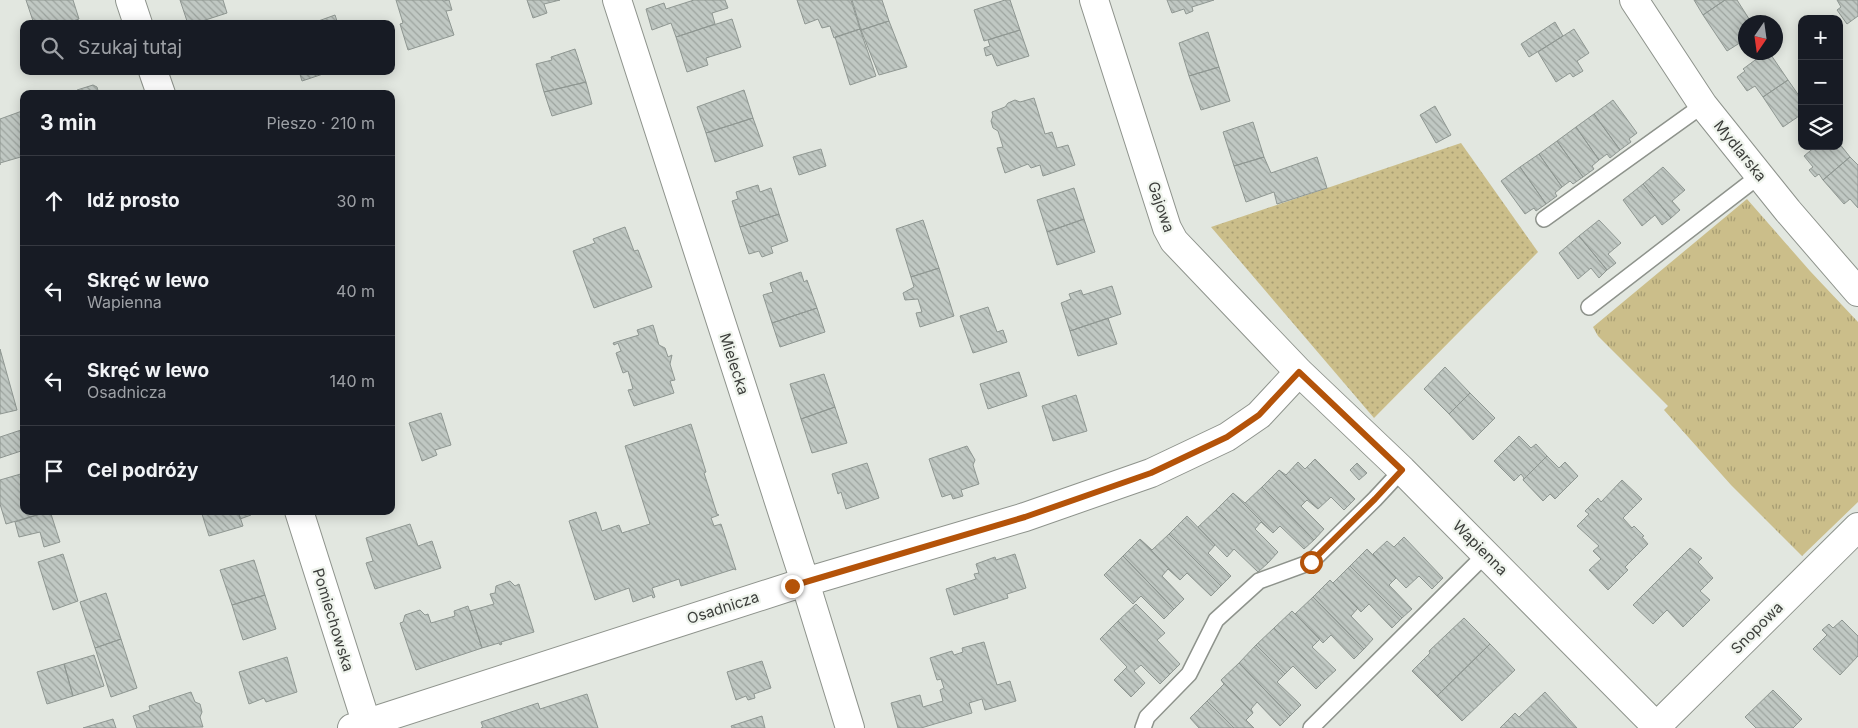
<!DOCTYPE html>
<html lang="pl">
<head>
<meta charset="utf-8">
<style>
  body { margin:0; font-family:Inter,sans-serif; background:#242831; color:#f1f3f6 }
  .controls { position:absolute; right:15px; top:15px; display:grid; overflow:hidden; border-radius:10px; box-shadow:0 2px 12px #0003 }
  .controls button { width:45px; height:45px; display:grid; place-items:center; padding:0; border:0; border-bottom:1px solid #363941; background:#171b24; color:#f1f3f6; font:25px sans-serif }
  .compass { position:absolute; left:1738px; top:15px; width:45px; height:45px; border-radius:50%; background:#171b24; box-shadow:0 2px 12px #0003; rotate:193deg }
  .stop { position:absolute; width:15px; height:15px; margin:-11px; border:4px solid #b45309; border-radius:50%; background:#fff }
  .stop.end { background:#b45309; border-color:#fff; box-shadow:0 1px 5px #0008 }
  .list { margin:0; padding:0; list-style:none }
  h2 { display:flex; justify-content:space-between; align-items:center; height:65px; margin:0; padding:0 20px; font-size:21px }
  h2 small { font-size:16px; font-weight:400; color:#9ea1a6 }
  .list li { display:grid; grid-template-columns:32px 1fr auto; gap:15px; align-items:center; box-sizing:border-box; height:90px; padding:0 20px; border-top:1px solid #363941 }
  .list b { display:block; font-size:19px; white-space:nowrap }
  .list p { margin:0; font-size:16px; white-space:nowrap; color:#9ea1a6 }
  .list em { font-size:16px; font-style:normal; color:#9ea1a6 }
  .icon { flex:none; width:28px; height:28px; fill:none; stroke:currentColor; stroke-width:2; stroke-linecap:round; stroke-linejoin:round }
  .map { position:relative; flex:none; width:1858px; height:728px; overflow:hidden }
  .search { position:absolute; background:#171b24; box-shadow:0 2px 12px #0003; left:20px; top:20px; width:375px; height:55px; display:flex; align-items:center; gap:12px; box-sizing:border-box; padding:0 18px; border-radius:10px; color:#9ea1a6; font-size:19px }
  .panel { position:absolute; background:#171b24; box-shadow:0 2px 12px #0003; left:20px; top:90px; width:375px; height:425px; border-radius:10px }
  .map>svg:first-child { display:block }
  .grass { fill:url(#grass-tufts) }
  .park { fill:url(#park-dots) }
  .building { fill:url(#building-back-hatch); stroke:#8f9792 }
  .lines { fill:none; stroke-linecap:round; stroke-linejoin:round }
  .service-casing { stroke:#8e938c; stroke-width:18 }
  .minor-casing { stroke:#8e938c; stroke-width:30 }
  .service { stroke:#fff; stroke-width:15 }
  .minor { stroke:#fff; stroke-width:28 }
  .route { stroke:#b45309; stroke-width:6 }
  .labels { text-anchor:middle; stroke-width:4.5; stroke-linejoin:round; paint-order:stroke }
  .street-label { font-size:15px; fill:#3b3d3a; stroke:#eff4ed }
</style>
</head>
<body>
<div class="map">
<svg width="1858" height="728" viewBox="0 0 1858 728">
  <defs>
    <pattern id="grass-tufts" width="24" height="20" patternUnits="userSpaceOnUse" patternTransform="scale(1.25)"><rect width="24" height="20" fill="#cbbe8a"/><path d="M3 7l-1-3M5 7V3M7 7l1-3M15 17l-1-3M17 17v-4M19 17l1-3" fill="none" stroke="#a69c72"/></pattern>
    <pattern id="park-dots" width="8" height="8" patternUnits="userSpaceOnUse" patternTransform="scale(1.25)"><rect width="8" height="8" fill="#cbbe8a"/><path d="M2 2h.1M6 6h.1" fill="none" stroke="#a69c72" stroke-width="1.8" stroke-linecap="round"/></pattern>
    <pattern id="building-back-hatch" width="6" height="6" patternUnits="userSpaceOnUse" patternTransform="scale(1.25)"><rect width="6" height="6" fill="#c0c8c3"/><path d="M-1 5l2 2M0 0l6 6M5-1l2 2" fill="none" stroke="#9da49f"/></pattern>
  </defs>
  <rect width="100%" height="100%" fill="#e2e7e0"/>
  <!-- grass -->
  <path class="grass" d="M1747 199 1810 271 1858 322V502L1802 556 1731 485 1664 410 1668 406 1598 336 1593 327Z"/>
  <!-- park -->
  <path class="park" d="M1461 143 1538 252 1374 418 1211 227Z"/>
  <!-- building -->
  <path class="building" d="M26 0H73L79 19 64 24H34Z
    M180 0H223L227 13 193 24H188Z
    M396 0H443V1L449 0 452 10 446 11 454 35 408 50 400 24 403 23Z
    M527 0H560L544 4 547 13 533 18Z
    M694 0H725L728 8 712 13 715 24 676 37 671 23 652 30 646 9 664 3 666 9Z
    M797 0H851L860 29 834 38 830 26 822 28 818 19 805 24Z
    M852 0H882L889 21 861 30Z
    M1005 0H1010L1020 30 984 41 974 10Z
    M1167 0H1214L1192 7 1193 11 1186 14 1184 9 1172 13Z
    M1694 0H1725L1703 15Z
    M1725 0H1737L1751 22H1746V39L1727 51 1703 15Z
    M1837 0H1858V16L1847 24 1837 10 1841 7Z
    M335 15 338 24H310Z
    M732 19 741 47 706 58 708 65 687 72 676 37Z
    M889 21 907 67 879 75 861 30Z
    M1555 22 1563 36 1529 57 1521 44Z
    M860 29 876 76 850 85 835 37Z
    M1574 29 1589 53 1577 61 1583 71 1573 77 1570 73 1556 82 1538 52Z
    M1020 30 1029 56 997 66 992 54 986 56 984 48 990 46 988 40Z
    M1208 32 1219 67 1189 76 1179 43Z
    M575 49 586 82 544 92 536 64 552 60 551 57Z
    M1766 52H1769L1788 80 1763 97 1755 86 1747 91 1737 77 1745 71 1743 69Z
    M1219 67 1230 101 1201 110 1189 76Z
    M299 71H332L302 81Z
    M1788 80 1802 100V114L1783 127 1763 97Z
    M586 82 592 104 552 116 544 92Z
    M93 85 97 87 99 94H75L77 90Z
    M744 90 753 118 706 133 697 107Z
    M1034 98 1045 134 1052 132 1057 148 1068 145 1075 165 1043 176 1040 165 1031 168 1028 164 1005 173 997 148 1003 147 998 131 993 128 991 121 993 116 992 112 1005 107 1008 103 1015 100 1020 102Z
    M1613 100 1637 133 1629 139 1631 142 1620 150 1594 114Z
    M1435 106 1451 135 1436 143 1420 115Z
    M21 107 24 112V156L0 163V165V119L22 111Z
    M1594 114 1620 150 1610 158 1607 154 1599 160 1576 127Z
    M753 118 763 146 715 162 706 133Z
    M1253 122 1264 157 1234 166 1223 132Z
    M1576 127 1599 160 1592 166 1594 169 1583 177 1557 141Z
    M1557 141 1583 177 1573 184 1570 181 1562 187 1539 154Z
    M1839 143 1850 157 1823 180 1819 174 1815 177 1809 170 1813 167 1804 156 1816 146H1839Z
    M821 149 826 166 799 175 793 157Z
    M1539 154 1562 187 1555 193 1557 196 1546 204 1520 167Z
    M1264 157 1271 173 1317 157 1327 188 1277 204 1274 192 1246 202 1234 166Z
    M1850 157 1858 165V208L1850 199 1844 204 1823 180Z
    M1520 167 1546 204 1536 211 1534 208 1525 214 1501 181Z
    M1663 167 1685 190 1672 201 1680 210 1671 218 1643 184Z
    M1643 184 1671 218 1662 225 1655 215 1642 226 1623 200Z
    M758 185 760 192 771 188 779 214 740 227 732 201 738 199 736 192Z
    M1074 188 1084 219 1047 232 1037 200Z
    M779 214 788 241 771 247 773 253 762 257 759 251 749 254 740 227Z
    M1084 219 1095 252 1057 265 1047 232Z
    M923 220 939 268 911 277 896 229Z
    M1599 220 1621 243 1608 254 1616 263 1607 270 1579 236Z
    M625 227 634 251 638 250 652 287 594 308 573 251 595 243 593 239Z
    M1579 236 1607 270 1599 278 1591 268 1578 279 1559 253Z
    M939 268 954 316 920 327 916 313 922 312 918 299 905 300 903 293 914 287 911 277Z
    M801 272 804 282 807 280 817 308 772 323 763 295 773 292 770 283Z
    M1112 286 1121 314 1070 331 1061 303 1071 299 1069 294 1081 290 1083 295Z
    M988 307 997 332 1003 330 1007 342 973 353 960 316Z
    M817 308 825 332 780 347 772 323Z
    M1108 318 1117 344 1078 356 1070 331Z
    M653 325 659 345 665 348 668 357 672 355 670 364 675 380 670 381 674 393 634 406 628 390 633 389 628 371 623 373 616 353 621 351 618 343 614 345 613 343 639 335 637 330Z
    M0 349 17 410 0 414Z
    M1445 367 1470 393 1449 414 1424 389Z
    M1019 372 1027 396 988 409 980 384Z
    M824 374 835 407 801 419 790 384Z
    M1470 393 1495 418 1473 440 1449 414Z
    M1076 395 1087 431 1053 441 1042 406Z
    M835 407 847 443 812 453 801 419Z
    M441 413 451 445 435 450 437 455 422 461 409 423Z
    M691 424 706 472 704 473 717 514 719 515 711 518 714 526 721 524 736 570 734 569 681 586 679 579 652 588 655 597 653 598 652 595 633 602 629 588 595 600 569 521 596 512 602 531 619 525 622 533 650 524 625 446Z
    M24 429V450L0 458V437Z
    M1519 436 1531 448 1536 444 1547 456 1523 480 1524 478 1521 474 1514 481 1494 461Z
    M967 446 975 460 973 465 979 484 961 490 963 496 953 499 951 494 942 497 929 459Z
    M1547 456 1559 468 1565 462 1578 476 1555 499 1550 494 1543 501 1523 480Z
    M1315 459 1355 499 1344 510 1331 497 1318 509 1279 470 1286 475 1298 462 1305 469Z
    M867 463 879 498 846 509 841 492 838 494 832 474Z
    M1357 463 1367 473 1359 480 1350 470Z
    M1279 470 1318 509 1307 500 1301 506 1324 529 1314 540 1262 487Z
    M24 473V511H50L6 524 0 504V480Z
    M1622 480 1642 499 1623 518 1632 528 1634 526 1644 536 1642 537 1648 544 1625 567 1628 570 1608 590 1589 570 1601 559 1593 551 1599 546 1577 526 1589 514 1585 511 1598 498 1601 502Z
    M1262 487 1314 540 1304 549 1280 526 1273 533 1233 493 1245 503Z
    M1233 493 1273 533 1261 522 1255 529 1278 552 1268 563 1216 510Z
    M1216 510 1268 563 1258 572 1234 549 1227 557 1198 527Z
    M50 511 60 542 44 547 40 532 19 537 15 522Z
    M201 511H238L243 526 209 536Z
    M238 511H250L251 515 240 519Z
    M1187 516 1215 545 1208 553 1231 576 1221 586 1169 534Z
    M410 524 418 546 432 541 441 568 375 589 366 563 373 561 366 538Z
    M1169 534 1221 586 1211 596 1187 573 1180 580 1140 539 1152 550Z
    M1404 537 1443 578 1432 589 1419 576 1406 588 1373 554 1387 541 1394 547Z
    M1140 539 1180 580 1168 569 1162 576 1184 599 1174 609 1123 556Z
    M1690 548 1702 558 1698 562 1713 578 1700 591 1710 600 1683 627 1667 610 1653 624 1633 605Z
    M1367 549 1396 578 1389 585 1412 609 1402 618 1350 566Z
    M63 554 78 601 53 610 38 562Z
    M1015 554 1026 588 1007 594 1008 598 954 615 946 589 976 579 974 574 979 573 976 564 995 557 996 560Z
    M1123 556 1174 609 1164 619 1141 596 1133 604 1104 575Z
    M254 560 265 595 232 605 220 570Z
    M1350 566 1402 618 1392 628 1369 604 1361 612 1333 583Z
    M1330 580 1358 608 1351 616 1373 639 1364 649 1313 597Z
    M510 581 515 586 519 584 534 632 501 642 502 644 500 645 499 643 482 648 470 611 494 604 490 594 495 593 496 586Z
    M106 593 121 639 95 648 80 602Z
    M265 595 276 629 243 640 232 605Z
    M1313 597 1364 649 1354 659 1331 635 1323 643 1295 614Z
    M1136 604 1165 633 1157 640 1180 664 1170 674 1118 621Z
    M468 606 482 648 416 670 400 623 403 622 405 615 420 610 425 615 428 614 431 623 455 616 454 611Z
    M1292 611 1320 639 1312 647 1336 670 1325 680 1274 628Z
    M1464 618 1490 644 1437 696 1412 671 1430 653 1429 651Z
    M1842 620 1858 636V656L1840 675 1813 649 1827 635 1822 630 1829 624 1833 628Z
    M1118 621 1170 674 1160 684 1141 665 1134 671 1145 683 1131 697 1114 680 1127 667 1100 639Z
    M1274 628 1325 680 1316 689 1293 666 1285 674 1256 645Z
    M121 639 137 688 111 697 95 648Z
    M984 642 997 685 1010 681 1016 701 985 710 982 699 969 703 972 713 921 728H898L891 703 920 695 923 707 943 701 940 690 944 688 941 679 937 680 930 658 952 651 954 655 963 652 962 648Z
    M1490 644 1515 670 1462 721 1437 696Z
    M1256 645 1285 674 1277 682 1301 705 1290 716 1239 663Z
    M94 655 104 686 73 696 64 664Z
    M287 657 297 692 266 702 264 698 249 704 239 672Z
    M762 661 771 688 754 694 755 698 748 700 746 696 736 700 727 672Z
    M1239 663 1290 716 1280 726 1257 702 1251 709 1253 713 1221 680Z
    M64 664 73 696 47 704 37 672Z
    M1221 680 1253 713 1246 720 1254 728H1234L1207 701 1224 684Z
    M1773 690 1802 719 1793 728H1756L1745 717Z
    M191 692 195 702 200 704 202 712 200 717 203 727 137 728 133 716 150 710 149 706Z
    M1545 692 1577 728H1500L1515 713 1519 717Z
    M587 694 598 728H481L483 727 481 722 538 703 540 709Z
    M1207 701 1234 728H1199L1190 718Z
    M762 716 765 728H732L731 726Z
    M113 719 116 728H83Z"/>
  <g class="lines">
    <defs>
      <path id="service" d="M1544 219 1703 105
        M1589 307 1759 176
        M1143 728 1147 717 1189 674 1216 620 1259 581 1311 562 1375 499 1402 470
        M1311 728 1486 554"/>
      <path id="minor" d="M130 0 138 24
        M617 0 805 582 850 728
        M1094 0 1167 228 1174 241 1299 372 1402 470 1658 728
        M1634 0 1703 105 1788 211 1858 292
        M153 71 161 94
        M299 511 368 728
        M352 728 792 586 1025 517 1151 473 1227 437 1259 415 1299 372
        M1655 728 1858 527"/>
    </defs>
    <!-- service casing -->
    <use href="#service" class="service-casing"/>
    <!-- minor casing -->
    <use href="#minor" class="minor-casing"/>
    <!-- service -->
    <use href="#service" class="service"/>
    <!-- minor -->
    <use href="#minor" class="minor"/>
  </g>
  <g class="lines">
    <!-- route -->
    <path class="route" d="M792 586 1025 517 1151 473 1227 437 1259 415 1299 372 1402 470 1375 499 1311 562"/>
  </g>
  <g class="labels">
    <!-- street labels -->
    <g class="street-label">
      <text transform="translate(1740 151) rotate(51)" y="5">Mydlarska</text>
      <text transform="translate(1161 207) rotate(71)" y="5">Gajowa</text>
      <text transform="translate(734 364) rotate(72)" y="5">Mielecka</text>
      <text transform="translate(1480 548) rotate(45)" y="5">Wapienna</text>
      <text transform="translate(723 608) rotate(-18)" y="5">Osadnicza</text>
      <text transform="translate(333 620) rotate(73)" y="5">Pomiechowska</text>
      <text transform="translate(1757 628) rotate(-45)" y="5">Snopowa</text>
    </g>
  </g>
</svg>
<div class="controls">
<button>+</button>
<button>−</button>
<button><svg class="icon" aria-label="layers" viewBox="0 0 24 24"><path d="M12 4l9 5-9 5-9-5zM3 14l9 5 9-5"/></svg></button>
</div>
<svg class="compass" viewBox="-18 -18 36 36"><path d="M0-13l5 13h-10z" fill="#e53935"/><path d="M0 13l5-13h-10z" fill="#9ea1a6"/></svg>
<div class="stop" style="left:1311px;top:562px"></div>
<div class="stop end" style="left:792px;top:586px"></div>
<div class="search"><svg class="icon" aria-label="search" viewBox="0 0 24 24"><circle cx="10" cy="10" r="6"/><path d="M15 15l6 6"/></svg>Szukaj tutaj</div>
<section class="panel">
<h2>3 min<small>Pieszo · 210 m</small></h2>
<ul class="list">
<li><svg class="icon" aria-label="ahead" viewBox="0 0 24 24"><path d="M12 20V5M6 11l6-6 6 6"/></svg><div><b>Idź prosto</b></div><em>30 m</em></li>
<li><svg class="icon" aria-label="left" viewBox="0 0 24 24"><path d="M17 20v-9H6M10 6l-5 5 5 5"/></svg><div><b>Skręć w lewo</b><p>Wapienna</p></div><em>40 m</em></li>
<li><svg class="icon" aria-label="left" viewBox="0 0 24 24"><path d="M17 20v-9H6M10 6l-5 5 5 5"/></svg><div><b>Skręć w lewo</b><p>Osadnicza</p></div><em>140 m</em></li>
<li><svg class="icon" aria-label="arrive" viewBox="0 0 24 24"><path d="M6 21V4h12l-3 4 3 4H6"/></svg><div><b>Cel podróży</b></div></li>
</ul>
</section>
</div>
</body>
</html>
